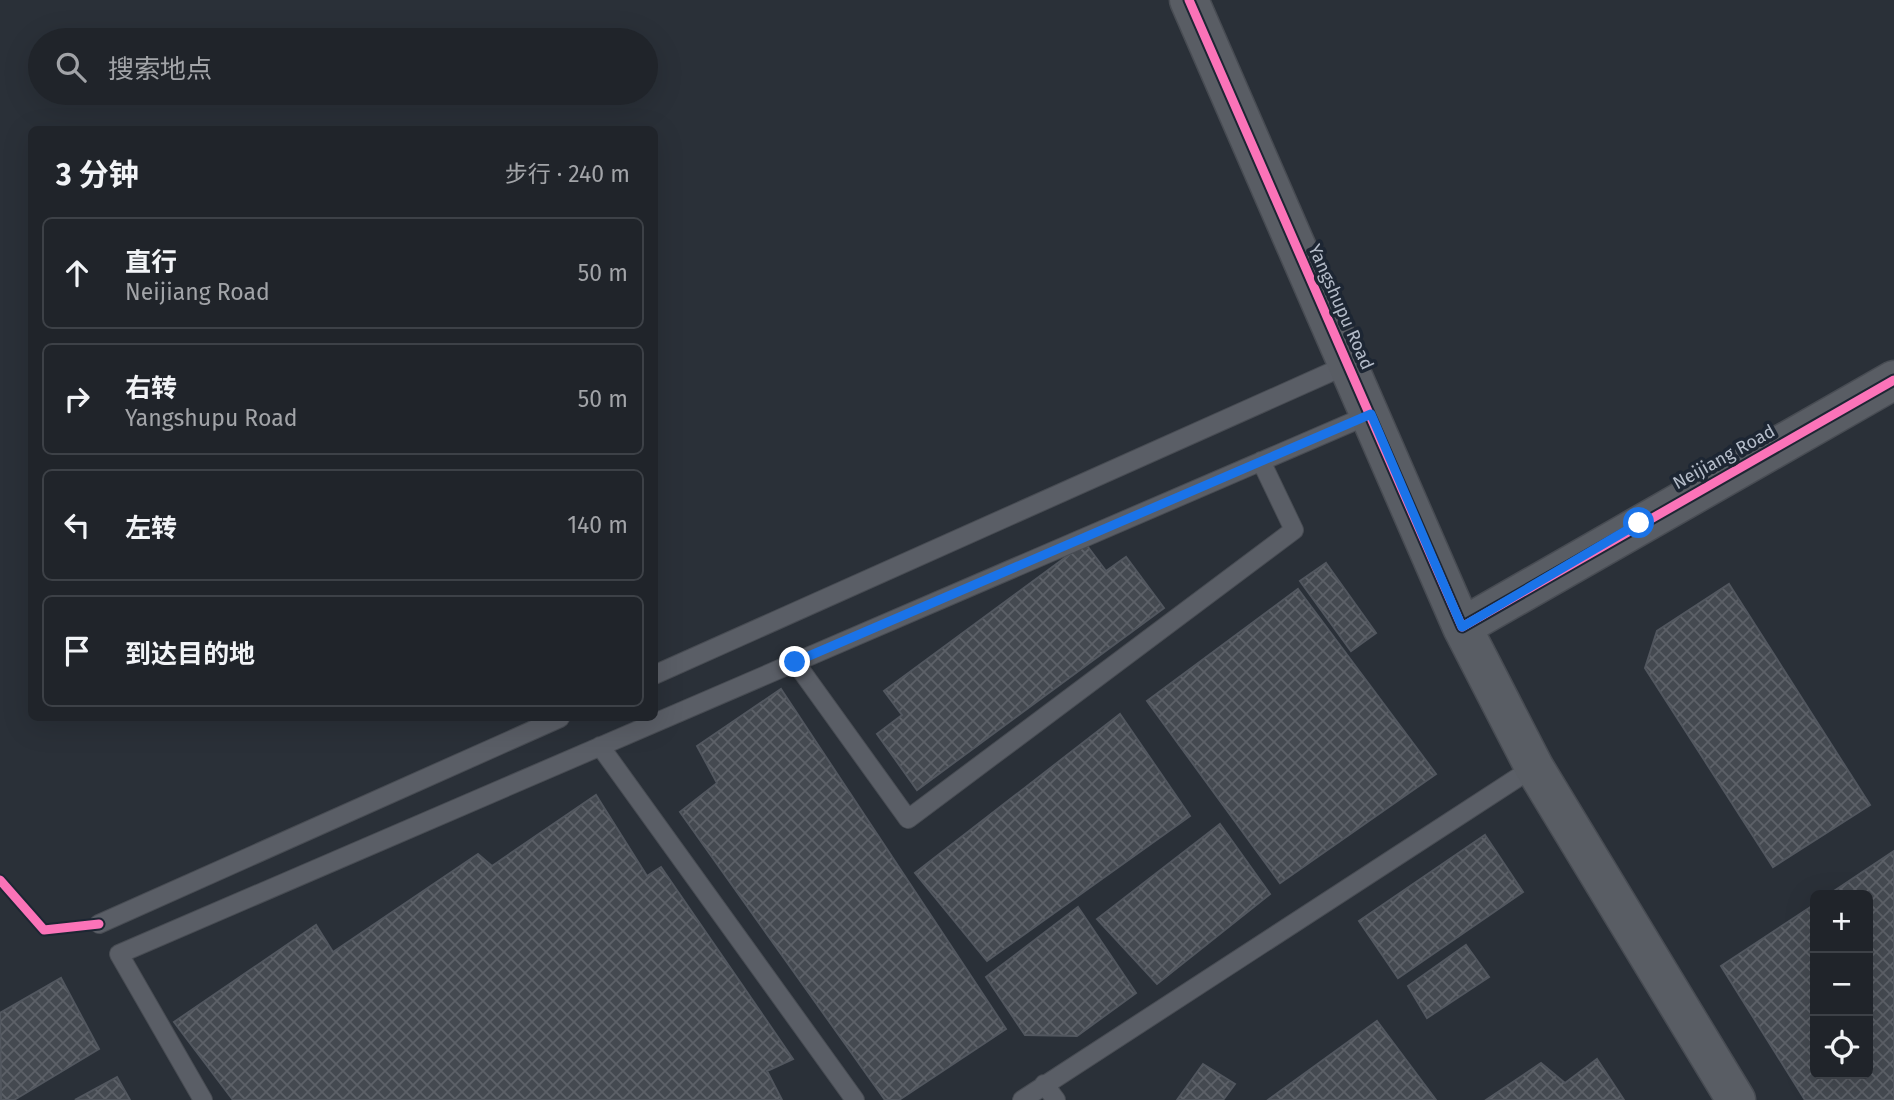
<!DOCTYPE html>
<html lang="zh">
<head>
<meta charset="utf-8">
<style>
  body { margin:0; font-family:"Fira Sans","Noto Sans SC",sans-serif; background:#2d3036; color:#f1f3f6 }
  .controls { position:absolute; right:21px; bottom:21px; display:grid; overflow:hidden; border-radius:10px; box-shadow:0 7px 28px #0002 }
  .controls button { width:63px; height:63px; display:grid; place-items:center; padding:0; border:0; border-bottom:2px solid #3d4147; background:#20242a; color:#f1f3f6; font:35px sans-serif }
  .stop { position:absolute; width:21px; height:21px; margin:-16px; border:5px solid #1a73e8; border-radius:50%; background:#fff }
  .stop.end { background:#1a73e8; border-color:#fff; box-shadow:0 2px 7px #0008 }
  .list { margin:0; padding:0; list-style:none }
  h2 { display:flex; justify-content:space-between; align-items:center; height:91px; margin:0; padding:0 28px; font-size:30px }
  h2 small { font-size:23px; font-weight:400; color:#a2a4a8 }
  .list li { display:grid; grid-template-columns:46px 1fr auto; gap:21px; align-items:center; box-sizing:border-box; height:112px; margin:0 14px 14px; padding:0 14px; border:2px solid #3d4147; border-radius:10px }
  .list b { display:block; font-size:26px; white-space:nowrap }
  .list p { margin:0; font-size:23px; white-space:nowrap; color:#a2a4a8 }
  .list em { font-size:23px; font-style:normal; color:#a2a4a8 }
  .icon { flex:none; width:38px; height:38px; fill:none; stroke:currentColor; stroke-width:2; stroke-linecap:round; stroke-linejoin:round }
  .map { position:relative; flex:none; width:1894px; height:1100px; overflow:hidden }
  .search { position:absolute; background:#20242a; box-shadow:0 7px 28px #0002; left:28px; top:28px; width:630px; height:77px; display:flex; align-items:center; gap:18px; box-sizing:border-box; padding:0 24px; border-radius:38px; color:#a2a4a8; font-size:26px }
  .panel { position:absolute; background:#20242a; box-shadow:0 7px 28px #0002; left:28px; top:126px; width:630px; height:595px; border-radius:10px }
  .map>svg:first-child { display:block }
  .building { fill:url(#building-cross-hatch); stroke:#52575f; stroke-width:2 }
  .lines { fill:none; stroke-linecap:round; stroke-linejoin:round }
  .lane-casing { stroke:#484c53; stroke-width:20 }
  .secondary-casing { stroke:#484c53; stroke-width:41 }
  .lane { stroke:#5a5e66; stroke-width:18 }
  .secondary { stroke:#595d64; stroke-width:38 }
  .cycleway-casing { stroke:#1d2633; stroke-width:13 }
  .cycleway { stroke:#fb73b8; stroke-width:9 }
  .route { stroke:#1a73e8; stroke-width:9 }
  .labels { text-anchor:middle; stroke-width:7; stroke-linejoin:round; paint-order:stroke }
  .street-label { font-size:18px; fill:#b4bcc9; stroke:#1d2633 }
</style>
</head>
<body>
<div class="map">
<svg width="1894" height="1100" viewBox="0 0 1894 1100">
  <defs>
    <pattern id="building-cross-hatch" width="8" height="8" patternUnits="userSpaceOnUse" patternTransform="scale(1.75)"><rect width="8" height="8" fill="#444950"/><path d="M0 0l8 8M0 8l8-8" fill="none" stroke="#5d6168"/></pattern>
  </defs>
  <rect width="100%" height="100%" fill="#2a3038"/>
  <!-- building -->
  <path class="building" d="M1085 543 1106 571 1126 557 1164 608 917 790 877 734 902 715 884 691Z
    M1326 563 1376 633 1351 651 1300 581Z
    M1729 584 1870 805 1773 867 1645 668 1657 631Z
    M1298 589 1436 774 1280 883 1147 701Z
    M781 689 1006 1029 899 1100H885L680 812 717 783 697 746Z
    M1120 714 1190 816 987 961 915 873Z
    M596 795 647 876 661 867 793 1059 767 1071 782 1100H233L174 1022 316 925 333 952 478 854 492 866Z
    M1220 824 1270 894 1157 984 1097 919Z
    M1485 835 1523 892 1398 978 1359 921Z
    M1894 851V1100H1805L1721 966 1815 904V1074H1868V895H1828Z
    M1078 907 1136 993 1077 1036 1025 1035 986 977Z
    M1466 945 1489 977 1427 1018 1408 986Z
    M61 978 99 1049 14 1100H1L0 1013Z
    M1377 1021 1436 1100H1268Z
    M1597 1059 1624 1100H1486L1541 1063 1565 1083Z
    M1203 1064 1235 1084 1223 1100H1177Z
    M117 1077 130 1100H75Z"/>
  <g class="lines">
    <defs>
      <path id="lane" d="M795 662 908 819 1294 530 1261 461
        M654 675 1349 364
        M600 746 855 1100
        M99 924 560 718
        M1044 1084 1056 1100
        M203 1100 119 954 1371 414
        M1022 1100 1534 767"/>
      <path id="secondary" d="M1189 0 1462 627 1534 767 1736 1100
        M1462 627 1894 380"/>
    </defs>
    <!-- lane casing -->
    <use href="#lane" class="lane-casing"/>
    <!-- secondary casing -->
    <use href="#secondary" class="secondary-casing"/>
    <!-- lane -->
    <use href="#lane" class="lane"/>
    <!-- secondary -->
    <use href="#secondary" class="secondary"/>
    <defs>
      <path id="cycleway" d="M1189 0 1462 627 1894 380
        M0 880 44 930 99 924"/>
    </defs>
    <!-- cycleway casing -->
    <use href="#cycleway" class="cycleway-casing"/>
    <!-- cycleway -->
    <use href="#cycleway" class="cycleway"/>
  </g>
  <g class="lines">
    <!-- route -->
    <path class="route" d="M795 662 1371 414 1462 627 1639 523"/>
  </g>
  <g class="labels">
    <!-- street labels -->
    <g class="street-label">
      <text transform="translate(1341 307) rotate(66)" y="6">Yangshupu Road</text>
      <text transform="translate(1724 457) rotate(-29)" y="6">Neijiang Road</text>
    </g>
  </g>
</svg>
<div class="controls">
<button>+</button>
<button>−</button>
<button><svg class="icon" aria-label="locate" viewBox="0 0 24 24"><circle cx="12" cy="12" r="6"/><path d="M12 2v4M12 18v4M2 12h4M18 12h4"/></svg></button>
</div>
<div class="stop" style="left:1639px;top:523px"></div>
<div class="stop end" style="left:795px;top:662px"></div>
<div class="search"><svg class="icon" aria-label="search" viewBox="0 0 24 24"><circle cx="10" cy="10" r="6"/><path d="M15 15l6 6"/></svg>搜索地点</div>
<section class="panel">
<h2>3 分钟<small>步行 · 240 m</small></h2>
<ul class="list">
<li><svg class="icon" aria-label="ahead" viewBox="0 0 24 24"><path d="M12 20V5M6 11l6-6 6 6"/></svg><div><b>直行</b><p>Neijiang Road</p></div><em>50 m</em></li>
<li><svg class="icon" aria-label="right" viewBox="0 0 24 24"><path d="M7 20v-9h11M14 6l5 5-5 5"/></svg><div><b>右转</b><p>Yangshupu Road</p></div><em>50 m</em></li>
<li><svg class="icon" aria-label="left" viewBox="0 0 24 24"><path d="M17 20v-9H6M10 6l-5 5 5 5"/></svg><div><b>左转</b></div><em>140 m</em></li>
<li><svg class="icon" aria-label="arrive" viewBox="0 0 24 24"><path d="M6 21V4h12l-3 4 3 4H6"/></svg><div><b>到达目的地</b></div></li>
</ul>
</section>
</div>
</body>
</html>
